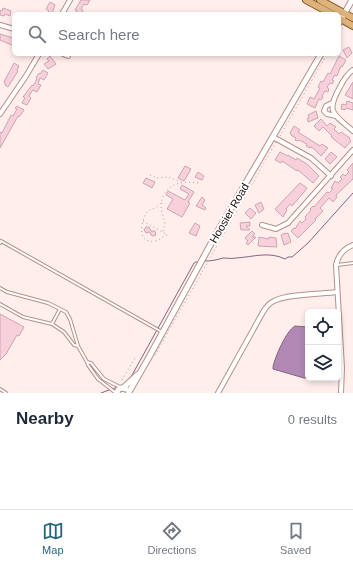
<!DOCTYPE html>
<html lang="en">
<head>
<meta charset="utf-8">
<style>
  body { margin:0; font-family:Helvetica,sans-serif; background:#f6f6f7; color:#1f2937 }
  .controls { position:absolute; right:12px; bottom:12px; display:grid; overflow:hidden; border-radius:6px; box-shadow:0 2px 6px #0003 }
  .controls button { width:36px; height:36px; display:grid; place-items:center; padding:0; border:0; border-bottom:1px solid #e0e1e3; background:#fff; color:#1f2937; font:20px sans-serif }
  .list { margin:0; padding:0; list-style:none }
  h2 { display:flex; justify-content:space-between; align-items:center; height:52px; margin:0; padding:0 16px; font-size:17px }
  h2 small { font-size:13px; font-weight:400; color:#747a83 }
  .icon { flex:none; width:22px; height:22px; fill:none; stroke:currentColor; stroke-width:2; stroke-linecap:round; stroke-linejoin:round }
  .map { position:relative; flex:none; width:353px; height:393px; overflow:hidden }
  .search { position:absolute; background:#fff; box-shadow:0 2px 6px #0003; left:12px; right:12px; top:12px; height:44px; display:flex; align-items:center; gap:10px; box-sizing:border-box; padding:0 14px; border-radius:6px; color:#747a83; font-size:15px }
  .sheet { height:116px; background:#fff }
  nav { display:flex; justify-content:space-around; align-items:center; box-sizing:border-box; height:56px; border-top:1px solid #e0e1e3; background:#fff; font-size:11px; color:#747a83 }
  nav a { display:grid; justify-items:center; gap:2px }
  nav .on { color:#25667a }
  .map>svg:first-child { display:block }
  .water { fill:#b189b4; stroke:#856582 }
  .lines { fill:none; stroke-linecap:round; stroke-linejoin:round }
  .stream { stroke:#856582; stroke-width:1 }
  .building { fill:#f7d0dc; stroke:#cba6b1 }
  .service-casing { stroke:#b59189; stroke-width:4 }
  .minor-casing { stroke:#b59189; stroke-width:6 }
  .tertiary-casing { stroke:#b59189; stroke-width:7 }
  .primary-casing { stroke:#8b581d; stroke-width:8 }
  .path { stroke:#ac9c99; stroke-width:1; stroke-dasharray:1 3; stroke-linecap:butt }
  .service { stroke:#fff; stroke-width:2 }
  .minor { stroke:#fff; stroke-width:4 }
  .tertiary { stroke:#fff; stroke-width:5 }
  .primary { stroke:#ddb27c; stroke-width:6 }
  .labels { text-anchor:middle; stroke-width:4; stroke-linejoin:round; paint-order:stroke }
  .street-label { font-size:11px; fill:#1e110e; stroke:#fff }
</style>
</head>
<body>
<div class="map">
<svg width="353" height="393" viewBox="0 0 353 393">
  <rect width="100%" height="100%" fill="#ffeeeb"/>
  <!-- water -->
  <path class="water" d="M295 326 308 327V378H310H304L273 369V367C275 357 286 331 295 326Z"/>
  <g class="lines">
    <!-- stream -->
    <path class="stream" d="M205 261C211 261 217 260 223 258 228 258 232 259 236 258 253 257 269 251 285 259L288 257H292L308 243 353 193
      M131 377 194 263 196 262H198
      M112 389 118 387
      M101 393 109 390"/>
  </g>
  <!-- building -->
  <path class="building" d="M81 0H90L87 5 84 4 81 9 83 10 81 14H75L77 10H75Z
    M50 2 55 5 52 14 48 13 49 11 46 9Z
    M3 8 11 11 10 16 5 14 4 16 0 15V10L2 11Z
    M0 34 13 38 14 46 0 40Z
    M349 47 352 53 347 58 343 50Z
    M50 56 56 64 48 69 44 64 49 61 47 59Z
    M339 56 346 60 342 67 341 66 337 76 335 75 332 80 334 81 332 84 330 83 327 87 329 89 328 92 325 91 322 96 323 97 321 100 319 99 315 108 307 104 310 97 314 99 320 88 318 87 321 81 323 82 328 73 330 74Z
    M14 63 19 66 17 70 18 71 8 87 5 85V83L4 82Z
    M43 70 48 73 44 80 40 78 38 84 41 85 37 92 33 90 32 91 29 96 31 98 27 105 22 103 25 98 23 97 32 85 33 86 37 79 36 78 39 73 40 74Z
    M353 82V99L345 95Z
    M347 101 353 103V110L346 108 345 110 341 109 342 104 346 105Z
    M17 106 24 110 19 117 18 116 0 148V132L2 133 11 115 13 116 17 109 15 108Z
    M316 111 318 118 308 122 307 119 309 118 308 115Z
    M321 119 327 126 330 123 336 127 334 129 339 134 341 132 350 138 349 139 351 141 345 148 331 137 332 136 323 127 319 131 314 126Z
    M294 126 300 130 298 132 320 146 322 144 328 148 321 156 313 148 310 147V148L306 146 307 144 299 140 298 141 295 140 296 138 292 136 290 133Z
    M280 152 288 156V155L296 160 297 158 307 164 319 176 313 183 298 170 297 171 282 161 281 163 275 160Z
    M331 152 337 157 330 164 325 159Z
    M353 163V179L336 195 337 197 333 202 329 198 320 208 323 211 315 219 316 220 298 238 291 231 294 228 295 229 300 221 302 223 306 219 305 217 311 210 310 209 313 206 314 207 327 192 329 193 333 189 331 188 335 181 338 183 342 179 340 177 343 174 345 176 349 172 347 170Z
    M185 166 191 169 184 181 178 178Z
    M198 172 204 176 202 180 195 177Z
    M146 178 155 182 152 188 143 183Z
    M300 183 307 188 305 191 292 206 290 204 286 209 287 210 283 217 275 209Z
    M182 185 194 192 188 202 190 203 182 217 167 209 173 199 166 195 168 191 185 200 189 194 180 189Z
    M202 197 205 200 202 205 206 208 205 210 196 206Z
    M261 202 264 209 259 213 255 205Z
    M250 208 256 213 251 219 245 213Z
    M250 222V226H246L250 230H241L240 223Z
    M195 223 200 226 196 236 189 233Z
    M146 227H149L151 231H155L156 235 153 236 151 235 150 232 146 233 144 230Z
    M252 231 255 234 252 237H256L248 245 246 243 248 241 245 238Z
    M285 233V234L288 233 291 242 284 245 281 235Z
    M259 237 269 239V237L276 238 277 247 258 246Z
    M0 314 24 327 19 336 17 335 6 354 0 360Z"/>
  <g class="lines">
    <defs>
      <path id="service" d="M0 243 1 241 162 332
        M337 265 353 263
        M0 288 7 292 48 303 66 312 70 319 78 346
        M0 304 23 317 52 324 64 332 74 345 78 346 87 362 88 365 98 379 116 393
        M52 324 60 309
        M87 362 91 363 104 379 120 387
        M0 389 6 393"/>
      <path id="minor" d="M62 14 70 0
        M0 25 14 29
        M63 54 68 56
        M353 70C347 74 343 81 340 87 325 113 334 114 353 131
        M332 103 326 106 324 111 327 114 336 116
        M0 114 26 76 39 54
        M273 137 311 158 331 176
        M262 225 276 229 288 223 353 150
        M218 393 263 312C266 307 269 303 274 301 286 294 322 294 337 292
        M341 393 342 368 336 265C338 255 343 249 353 245"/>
      <path id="tertiary" d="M339 23 352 0
        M123 388 137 375
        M129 392 148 359 219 229 321 54
        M117 393 118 390 121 388 126 389"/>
      <path id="primary" d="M306 0 332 14
        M320 0 353 18
        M339 18 353 26"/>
    </defs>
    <!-- service casing -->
    <use href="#service" class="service-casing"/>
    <!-- minor casing -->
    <use href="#minor" class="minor-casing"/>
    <!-- tertiary casing -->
    <use href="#tertiary" class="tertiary-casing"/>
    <!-- primary casing -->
    <use href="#primary" class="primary-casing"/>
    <!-- path -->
    <path class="path" d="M339 32 344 27
      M280 136 327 54
      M150 175 157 178 168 177 181 182
      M162 203 161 209 165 223 163 232
      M143 221 166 234
      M167 235C163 236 160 240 155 241 136 244 141 222 147 212 151 209 157 208 160 204 163 201 162 196 165 193 172 181 188 182 200 183
      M155 355 276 142
      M122 380 135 358"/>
    <!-- service -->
    <use href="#service" class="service"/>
    <!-- minor -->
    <use href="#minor" class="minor"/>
    <!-- tertiary -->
    <use href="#tertiary" class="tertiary"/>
    <!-- primary -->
    <use href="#primary" class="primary"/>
  </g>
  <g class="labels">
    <!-- street labels -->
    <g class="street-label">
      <text transform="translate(229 213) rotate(-60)" y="4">Hoosier Road</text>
    </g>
  </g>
</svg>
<div class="controls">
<button><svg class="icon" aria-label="locate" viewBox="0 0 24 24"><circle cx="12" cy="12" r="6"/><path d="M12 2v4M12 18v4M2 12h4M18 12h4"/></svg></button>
<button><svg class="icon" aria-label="layers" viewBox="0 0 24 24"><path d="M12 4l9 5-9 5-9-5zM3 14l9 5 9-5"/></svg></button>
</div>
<div class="search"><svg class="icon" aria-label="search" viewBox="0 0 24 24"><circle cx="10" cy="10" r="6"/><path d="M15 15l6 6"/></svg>Search here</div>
</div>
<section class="sheet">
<h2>Nearby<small>0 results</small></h2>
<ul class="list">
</ul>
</section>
<nav>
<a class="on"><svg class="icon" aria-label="map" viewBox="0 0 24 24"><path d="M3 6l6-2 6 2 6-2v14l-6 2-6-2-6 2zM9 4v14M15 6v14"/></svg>Map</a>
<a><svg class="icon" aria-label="directions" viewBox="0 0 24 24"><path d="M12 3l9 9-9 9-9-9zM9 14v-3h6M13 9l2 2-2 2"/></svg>Directions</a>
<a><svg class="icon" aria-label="saved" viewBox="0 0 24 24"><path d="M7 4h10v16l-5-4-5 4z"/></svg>Saved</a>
</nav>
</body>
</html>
